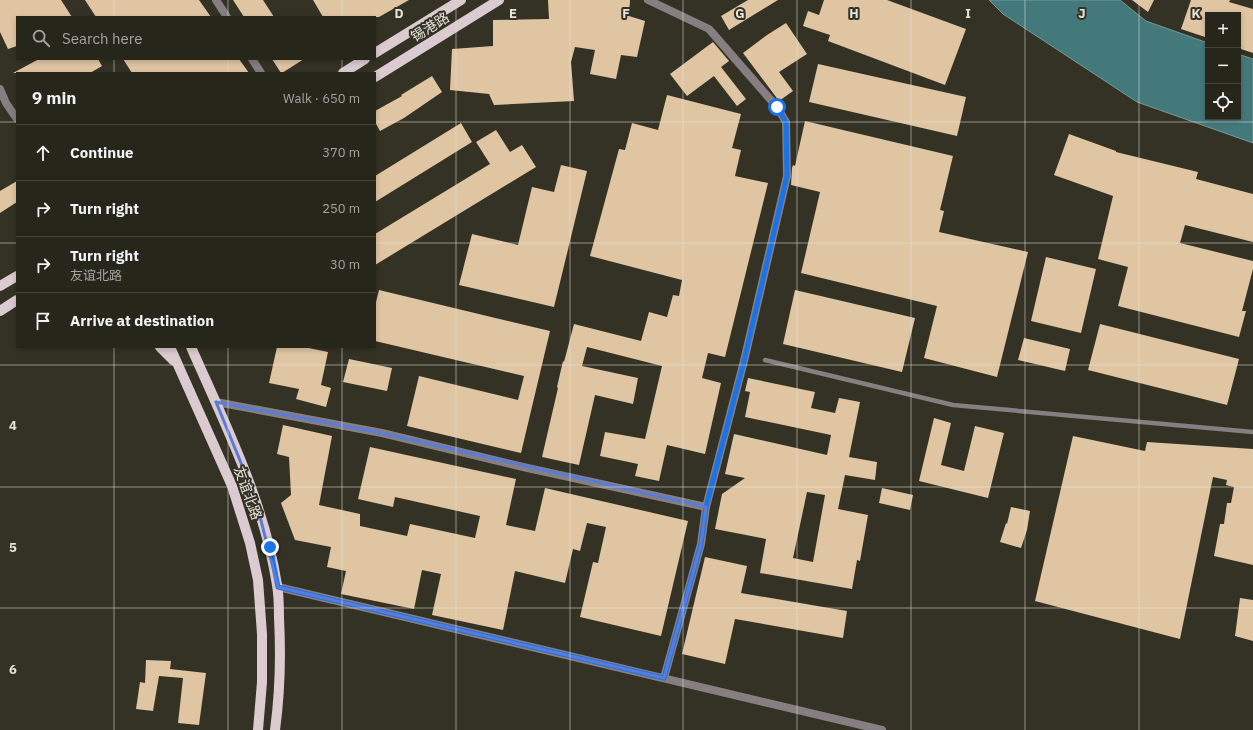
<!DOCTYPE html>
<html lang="en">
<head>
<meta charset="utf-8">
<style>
  body { margin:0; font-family:"IBM Plex Sans","Noto Sans SC",sans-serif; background:#333228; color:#f1f3f6 }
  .controls { position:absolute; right:12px; top:12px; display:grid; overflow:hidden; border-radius:0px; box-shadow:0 2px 6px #0003 }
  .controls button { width:36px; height:36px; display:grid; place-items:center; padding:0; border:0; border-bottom:1px solid #43433a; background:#27261b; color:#f1f3f6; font:20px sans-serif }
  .stop { position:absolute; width:12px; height:12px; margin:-9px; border:3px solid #1a73e8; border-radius:50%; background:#fff }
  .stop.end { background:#1a73e8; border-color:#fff; box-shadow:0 1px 4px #0008 }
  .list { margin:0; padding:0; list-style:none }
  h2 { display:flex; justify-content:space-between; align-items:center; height:52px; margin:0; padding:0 16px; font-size:17px }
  h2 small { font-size:13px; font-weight:400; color:#a4a5a3 }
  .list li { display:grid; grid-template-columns:26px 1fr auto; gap:12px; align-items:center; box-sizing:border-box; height:56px; padding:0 16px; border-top:1px solid #43433a }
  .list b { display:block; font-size:15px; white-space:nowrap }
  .list p { margin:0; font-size:13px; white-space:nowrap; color:#a4a5a3 }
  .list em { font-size:13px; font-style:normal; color:#a4a5a3 }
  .icon { flex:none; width:22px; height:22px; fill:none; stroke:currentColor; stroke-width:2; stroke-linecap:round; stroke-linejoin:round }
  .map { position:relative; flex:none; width:1253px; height:730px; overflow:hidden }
  .search { position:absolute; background:#27261b; box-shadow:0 2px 6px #0003; left:16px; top:16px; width:360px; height:44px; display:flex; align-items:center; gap:10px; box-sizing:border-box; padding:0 14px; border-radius:0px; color:#a4a5a3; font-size:15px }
  .panel { position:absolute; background:#27261b; box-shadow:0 2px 6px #0003; left:16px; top:72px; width:360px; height:276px; border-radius:0px }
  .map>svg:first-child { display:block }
  .water { fill:#44797b; stroke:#749998 }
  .building { fill:#e0c5a2; fill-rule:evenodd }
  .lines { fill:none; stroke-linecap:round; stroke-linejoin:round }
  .lane { stroke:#867e80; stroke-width:4.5 }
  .street { stroke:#867e80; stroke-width:8 }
  .primary { stroke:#dbcacf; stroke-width:10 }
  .route { stroke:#1a73e8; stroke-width:5 }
  .marked { fill:none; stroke:#597bd9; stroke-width:3; stroke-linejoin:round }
  .grid { fill:none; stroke:#e5e4db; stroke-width:1; stroke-opacity:0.55 }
  .labels { text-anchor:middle; stroke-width:4; stroke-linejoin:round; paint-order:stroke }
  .street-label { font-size:14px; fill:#e5e4db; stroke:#343224 }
  .grid-label { font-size:13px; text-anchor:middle; font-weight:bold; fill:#e5e4db; stroke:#343224; stroke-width:4; stroke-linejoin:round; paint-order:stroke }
</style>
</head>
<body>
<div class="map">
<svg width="1253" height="730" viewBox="0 0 1253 730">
  <rect width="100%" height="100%" fill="#343224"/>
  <!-- water -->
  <path class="water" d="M989 0H1120L1146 21 1208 43V117H1238V54L1253 59V143L1137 102 1003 14Z"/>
  <!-- building -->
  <path class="building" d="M0 0H61L72 17H17V46L8 49 0 32Z
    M85 0H199L211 17H96Z
    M233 0H263L274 17H244Z
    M313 0H409L379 17H323Z
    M548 0H630L629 16 645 21 637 57 621 55 616 79 590 74 595 50 575 47 571 62 574 101 494 105 489 94 450 90 452 49 493 46V20L549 19Z
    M748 0H778L729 30 721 16Z
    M824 0H887L966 29 945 85 828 41 830 35 803 26 808 11 819 15Z
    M1132 0H1154L1148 12Z
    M1191 0H1230L1229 2 1253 9V53L1238 48V15H1208V38L1181 29Z
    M786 23 807 54 779 72 793 91 779 101 743 53 767 35Z
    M713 42 729 61 721 67 746 99 737 106 714 76 687 96 670 74Z
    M39 59H98L102 66 90 73H13Z
    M123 59H239L249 73H132Z
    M272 59H304L282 73H281Z
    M818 64 966 97 957 136 809 102Z
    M432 76 442 92 404 118 380 131 375 122V111L402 96 401 95Z
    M667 95 741 114 732 148 741 150 735 176 768 183 725 357 708 353 702 378 721 383 705 454 667 445 659 481 635 476 638 464 600 456 605 432 645 439 662 366 587 347 582 366 638 378 633 404 595 395 579 465 542 457 558 388 557 387 563 361 564 362 574 324 641 341 649 312 667 317 673 295 679 296 682 280 590 256 619 149 625 150 632 123 658 130Z
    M805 121 953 156 940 210 944 211 939 232 1028 252 997 377 924 358 937 306 801 273 820 192 791 185 792 168 793 165 795 166Z
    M461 123 472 142 375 202V176Z
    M496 130 510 152 522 145 536 167 375 265V234L490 164 476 142Z
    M1069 134 1116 151V152L1198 172 1196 179 1253 194V242L1185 225 1180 243 1253 261V269L1242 311H1246L1239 337 1118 306 1128 267 1098 259 1113 196 1054 175Z
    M561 165 587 171 554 307 459 285 472 234 518 245 532 187 554 192Z
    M17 181V202L0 213V191Z
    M1046 257 1096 269 1081 333 1031 321Z
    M379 290 550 331 521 453 407 426 419 376 518 400 524 376 375 341V306Z
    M795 290 915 318 902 372 783 344Z
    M1100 324 1239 359 1227 405 1088 370Z
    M1024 338 1070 349 1065 371 1018 360Z
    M277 347H304L328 352 321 385 331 388 326 407 296 399 299 389 269 383Z
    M349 359 392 368 387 391 343 382Z
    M748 378 815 392 811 408 835 413 839 398 860 402 849 457 877 462 875 480 845 475 838 509 868 515 860 561 857 560 852 589 760 573 766 539 715 529 722 494 745 478 725 474 734 434 827 455 831 435 745 417 750 392 745 391ZM807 492 825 495 813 562 793 558Z
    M934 418 951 423 941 465 964 471 975 426 1004 433 988 498 919 481Z
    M283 425 332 436 319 505 360 514V526L407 536 410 524 475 538 480 516 395 497 393 507 358 499 370 447 516 479 506 525 535 531 545 488 688 521 661 636 580 617 593 562 598 563 606 527 587 523 580 551 573 549 565 583 515 571 503 630 432 615 441 574 422 570 414 609 341 594 346 571 327 567 331 547 295 540 281 503 291 495 289 457 277 454Z
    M1073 436 1145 451 1147 442 1253 449V565L1214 556 1220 524H1224L1227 503H1231L1234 487 1226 485 1227 480 1213 477 1180 639 1035 601Z
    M882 488 913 495 910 510 879 503Z
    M1011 507 1030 511 1027 530 1021 548 1000 542 1006 523 1007 524Z
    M705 557 747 566 741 593 847 611 843 638 735 619 725 664 682 654Z
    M1240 598 1253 600V641L1235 636Z
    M146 660 171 661 170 669 206 673 199 725 178 723 183 678 159 676 153 711 136 709 140 682 145 683Z"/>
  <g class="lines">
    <!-- lane -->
    <path class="lane" d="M765 360 953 405 1253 432"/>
    <!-- street -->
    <path class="street" d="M216 0 227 17
      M648 0 709 29 777 107 786 122 787 176 744 361 706 507 701 544 664 678
      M252 59 261 73
      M0 89 6 103 17 119
      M216 402 382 433 523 467 706 507
      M278 587 882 730"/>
    <!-- primary -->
    <path class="primary" d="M375 53 461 0
      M343 73 365 59
      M375 77 499 0
      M0 286 17 276
      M0 311 17 300
      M160 347 174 361
      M170 347 232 486 250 543 258 580 262 634V682L258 730
      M191 347C225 424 264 501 277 585 279 596 279 607 279 618 281 656 280 693 275 730"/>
  </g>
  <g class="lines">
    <!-- route -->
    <path class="route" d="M270 547 278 587 664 678 701 544 706 507 744 361 787 176 786 122 777 107"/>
  </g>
  <!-- marked area -->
  <path class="marked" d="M216 402 382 433 706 507 701 544 664 678 278 587 255 497Z"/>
  <!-- grid -->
  <path class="grid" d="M114 0V17M228 0V17M342 0V17M456 0V730M570 0V730M683 0V730M797 0V730M911 0V730M1025 0V730M1139 0V730M114 59V73M228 59V73M342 59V73M0 122H17M375 122H1253M0 243H17M375 243H1253M114 347V730M228 347V730M342 347V730M0 365H1253M0 487H1253M0 608H1253"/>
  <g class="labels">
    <!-- street labels -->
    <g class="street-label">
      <text transform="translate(430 27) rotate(-32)" y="5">锡港路</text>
      <text transform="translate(248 493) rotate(70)" y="5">友谊北路</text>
    </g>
  </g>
  <g class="grid-label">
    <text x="399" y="18">D</text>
    <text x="513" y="18">E</text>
    <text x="626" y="18">F</text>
    <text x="740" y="18">G</text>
    <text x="854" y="18">H</text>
    <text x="968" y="18">I</text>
    <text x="1082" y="18">J</text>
    <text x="1196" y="18">K</text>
    <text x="13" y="430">4</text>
    <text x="13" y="552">5</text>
    <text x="13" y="674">6</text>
  </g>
</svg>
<div class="controls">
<button>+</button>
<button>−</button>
<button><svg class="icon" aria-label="locate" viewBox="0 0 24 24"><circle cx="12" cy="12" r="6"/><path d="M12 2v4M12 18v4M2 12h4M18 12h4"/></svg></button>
</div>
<div class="stop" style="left:777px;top:107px"></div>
<div class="stop end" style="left:270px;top:547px"></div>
<div class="search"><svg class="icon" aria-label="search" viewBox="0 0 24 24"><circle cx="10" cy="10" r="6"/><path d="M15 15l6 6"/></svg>Search here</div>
<section class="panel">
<h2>9 min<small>Walk · 650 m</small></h2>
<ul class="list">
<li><svg class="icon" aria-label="ahead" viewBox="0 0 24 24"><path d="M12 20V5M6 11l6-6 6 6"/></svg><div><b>Continue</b></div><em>370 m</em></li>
<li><svg class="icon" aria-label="right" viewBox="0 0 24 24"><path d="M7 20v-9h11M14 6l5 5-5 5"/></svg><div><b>Turn right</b></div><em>250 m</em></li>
<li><svg class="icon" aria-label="right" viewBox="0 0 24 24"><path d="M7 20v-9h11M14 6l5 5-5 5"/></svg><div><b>Turn right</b><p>友谊北路</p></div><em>30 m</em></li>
<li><svg class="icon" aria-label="arrive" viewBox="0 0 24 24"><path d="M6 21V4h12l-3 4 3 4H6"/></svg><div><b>Arrive at destination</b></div></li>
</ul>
</section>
</div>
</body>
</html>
